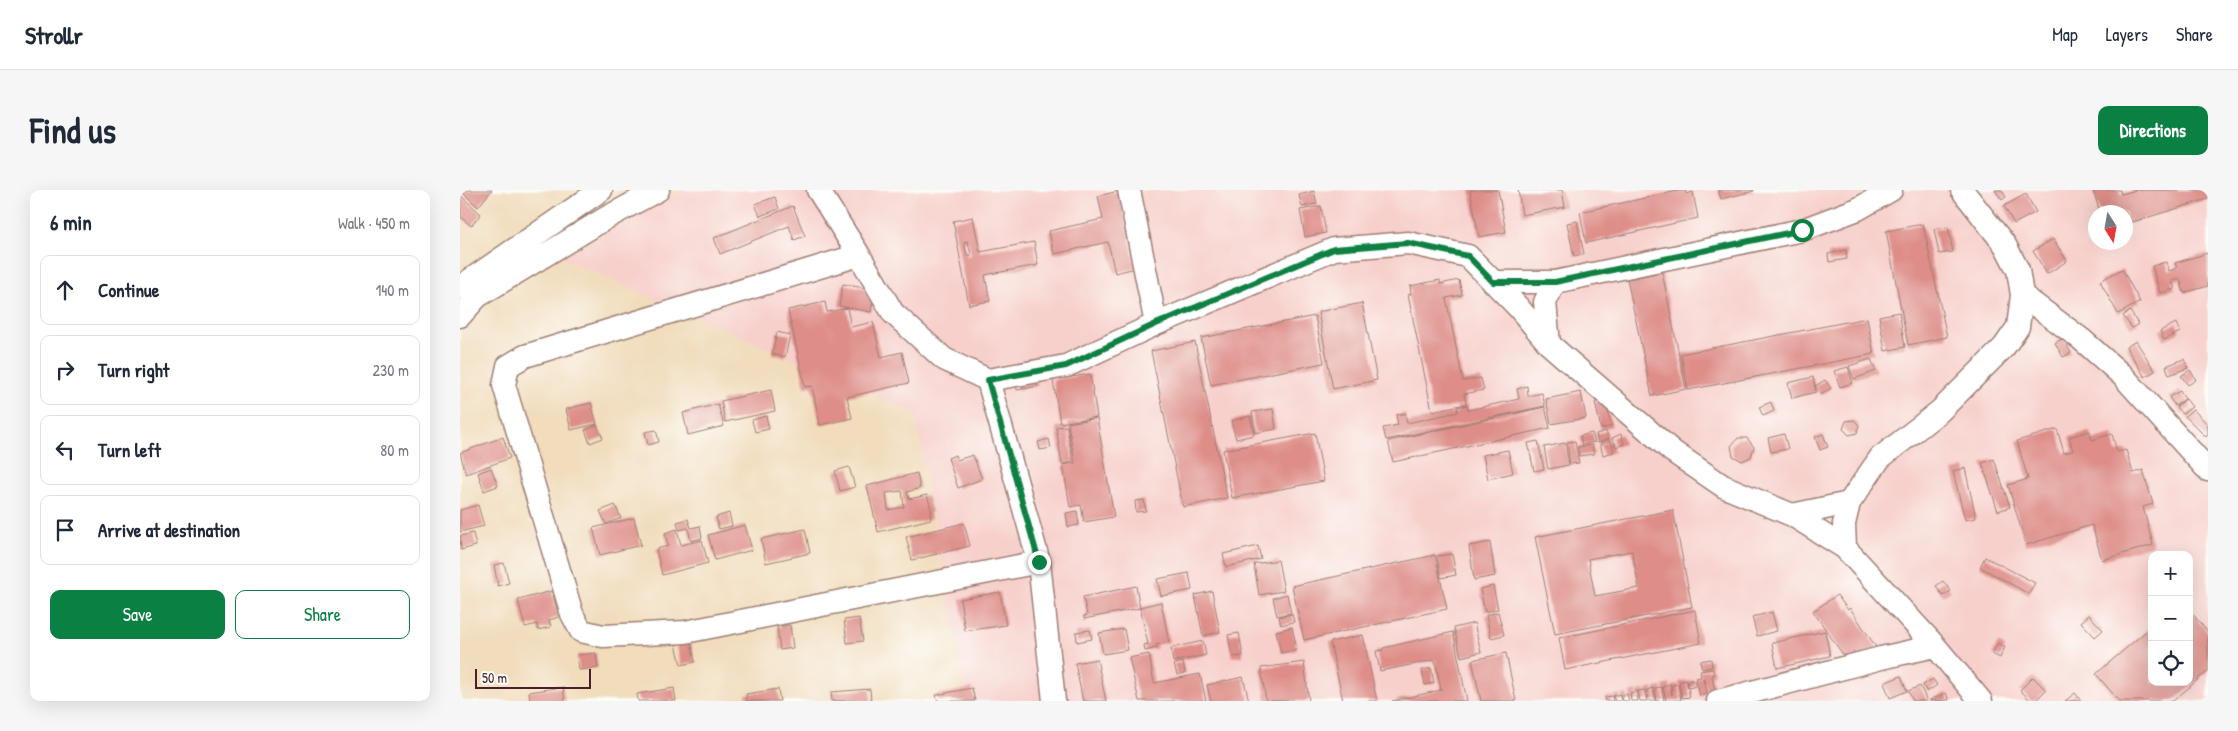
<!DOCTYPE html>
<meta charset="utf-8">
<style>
body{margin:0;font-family:"Patrick Hand",sans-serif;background:#f6f6f7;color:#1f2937}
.controls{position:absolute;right:15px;bottom:15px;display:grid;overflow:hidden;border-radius:10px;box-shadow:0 5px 20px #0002}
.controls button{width:45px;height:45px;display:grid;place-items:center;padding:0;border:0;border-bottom:1px solid #e0e1e3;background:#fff;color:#1f2937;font:25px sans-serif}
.compass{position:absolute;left:1628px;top:15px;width:45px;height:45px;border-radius:50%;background:#fff;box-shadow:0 5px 20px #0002;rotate:169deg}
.scale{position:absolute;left:15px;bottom:12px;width:116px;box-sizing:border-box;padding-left:5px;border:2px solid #4a1f2b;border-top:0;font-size:14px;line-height:18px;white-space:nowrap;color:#4a1f2b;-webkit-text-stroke:4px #fdfcf7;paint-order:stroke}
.stop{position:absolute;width:15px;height:15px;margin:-11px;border:4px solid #0b8043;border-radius:50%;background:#fff}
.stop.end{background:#0b8043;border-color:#fff;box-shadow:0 1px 5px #0008}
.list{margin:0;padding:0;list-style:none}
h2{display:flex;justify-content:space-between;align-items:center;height:65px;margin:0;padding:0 20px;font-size:21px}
h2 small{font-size:16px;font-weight:400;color:#747a83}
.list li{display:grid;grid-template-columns:32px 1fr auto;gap:15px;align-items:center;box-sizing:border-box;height:70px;margin:0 10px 10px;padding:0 10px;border:1px solid #e0e1e3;border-radius:10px}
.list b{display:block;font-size:19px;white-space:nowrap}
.list em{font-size:16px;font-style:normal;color:#747a83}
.actions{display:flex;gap:10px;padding:15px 20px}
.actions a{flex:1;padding:11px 0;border:1px solid #0b8043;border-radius:10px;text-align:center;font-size:18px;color:#0b8043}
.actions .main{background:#0b8043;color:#fff}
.icon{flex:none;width:28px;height:28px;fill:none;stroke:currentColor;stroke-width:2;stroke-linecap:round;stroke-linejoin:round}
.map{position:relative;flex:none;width:1748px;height:511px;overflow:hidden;border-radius:10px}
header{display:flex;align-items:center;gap:30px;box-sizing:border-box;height:70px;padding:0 25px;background:#fff;border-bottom:1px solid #e0e1e3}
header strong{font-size:24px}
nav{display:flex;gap:28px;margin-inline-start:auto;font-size:18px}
.intro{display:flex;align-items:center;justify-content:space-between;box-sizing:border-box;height:120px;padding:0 30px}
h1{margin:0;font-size:35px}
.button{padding:12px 22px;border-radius:10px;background:#0b8043;color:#fff;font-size:18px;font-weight:700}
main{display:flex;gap:30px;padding:0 30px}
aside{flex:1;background:#fff;border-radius:10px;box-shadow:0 5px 20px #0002}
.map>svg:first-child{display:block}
.built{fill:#f7d0cc;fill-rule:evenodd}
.building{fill:#de8d88;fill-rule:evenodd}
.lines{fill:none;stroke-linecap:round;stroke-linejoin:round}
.minor-casing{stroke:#9e7e74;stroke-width:25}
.minor{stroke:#fff;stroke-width:22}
.route{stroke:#0b8043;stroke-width:6}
</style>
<header>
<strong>Strollr</strong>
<nav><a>Map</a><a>Layers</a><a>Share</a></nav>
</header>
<div class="intro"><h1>Find us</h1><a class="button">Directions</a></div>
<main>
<aside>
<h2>6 min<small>Walk · 450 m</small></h2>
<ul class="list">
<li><svg class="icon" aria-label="ahead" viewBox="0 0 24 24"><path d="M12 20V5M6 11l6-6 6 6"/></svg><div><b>Continue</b></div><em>140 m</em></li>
<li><svg class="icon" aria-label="right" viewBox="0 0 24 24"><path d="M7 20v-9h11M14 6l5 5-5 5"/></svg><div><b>Turn right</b></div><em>230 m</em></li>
<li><svg class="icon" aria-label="left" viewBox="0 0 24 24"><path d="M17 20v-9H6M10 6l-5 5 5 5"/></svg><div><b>Turn left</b></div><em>80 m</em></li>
<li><svg class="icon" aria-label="arrive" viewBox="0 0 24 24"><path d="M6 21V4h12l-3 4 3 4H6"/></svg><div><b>Arrive at destination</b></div></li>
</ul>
<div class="actions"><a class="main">Save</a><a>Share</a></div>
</aside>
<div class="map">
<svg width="1748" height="511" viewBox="0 0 1748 511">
<rect width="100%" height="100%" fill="#fdfcf7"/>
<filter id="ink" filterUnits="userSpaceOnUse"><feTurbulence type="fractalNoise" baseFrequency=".02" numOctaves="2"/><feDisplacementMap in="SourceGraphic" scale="10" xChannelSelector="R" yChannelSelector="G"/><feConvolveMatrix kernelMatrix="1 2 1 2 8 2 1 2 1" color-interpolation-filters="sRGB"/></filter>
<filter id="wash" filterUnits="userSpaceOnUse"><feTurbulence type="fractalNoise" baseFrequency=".0096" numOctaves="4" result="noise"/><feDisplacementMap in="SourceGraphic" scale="20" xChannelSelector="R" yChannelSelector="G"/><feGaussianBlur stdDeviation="1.12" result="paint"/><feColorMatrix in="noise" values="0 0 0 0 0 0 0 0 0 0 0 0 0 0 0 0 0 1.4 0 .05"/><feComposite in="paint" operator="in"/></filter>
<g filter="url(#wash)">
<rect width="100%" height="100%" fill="#f1dcbc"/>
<path class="built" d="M221,0H1748V511H507L455,223L102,68ZM1636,22H1666V52H1636ZM1692,365H1729V492H1692Z"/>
<g id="blocks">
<path class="building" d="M0,0H32L18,17Z
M1010,0H1038L1046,42L1019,47Z
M1058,0H1102L1105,17L1062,25Z
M1222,0H1225L1226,4L1233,2L1238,28L1126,53L1120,22Z
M1258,0H1294V1L1261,9Z
M1535,0H1542L1546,7L1542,10Z
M1633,0H1660L1661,4L1676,0H1748V9L1666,34V22H1640Z
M659,1L676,78L655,83L648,52L594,64L589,41L643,29L638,6Z
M854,1L857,14L842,17L839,5Z
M1566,4L1576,22L1554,34L1544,16Z
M0,5L21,24L11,36L0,26Z
M315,7L319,19L300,26L295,14Z
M333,16L345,46L334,50L329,36L260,64L254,48Z
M861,16L866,43L845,47L840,20Z
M513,27L520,62L574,52L578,75L525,85L530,111L509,115L493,31ZM508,51L511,65L507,66L504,52Z
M1117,31L1124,64L1114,66L1107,33Z
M1463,34L1487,147L1448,155L1426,41Z
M1488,37L1493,62L1479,64L1474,39Z
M1593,49L1607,71L1587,84L1573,61Z
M1386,60L1387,69L1369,72L1368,64Z
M1748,63V96L1724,103L1720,89L1712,91L1715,99L1700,103L1692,76L1706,72L1709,81L1717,78L1715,73Z
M1662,79L1680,112L1658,124L1640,91Z
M1202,82L1226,199L1192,206L1167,89Z
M980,90V94L999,90L1002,105L986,108L1003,191L1021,188L1024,200L1004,204L1006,214L972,221L948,105L951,104L950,96Z
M383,94L415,100L411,122L379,116Z
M365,112L367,122L387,118L391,137L413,132L421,167L442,162L449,193L387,207L392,228L360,235L352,196L345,197L328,120Z
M902,113L917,190L873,199L858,122Z
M1670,121L1678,134L1672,138L1663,126Z
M1439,122L1445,157L1425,161L1419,126Z
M855,126L864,173L751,195L741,148Z
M1407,128L1414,164L1228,200L1221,164Z
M1716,133L1720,142L1704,150L1700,141Z
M317,142L330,145L325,167L312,164Z
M1603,148L1611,163L1603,167L1595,153Z
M1676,151L1695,181L1685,187L1666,157Z
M735,152L767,308L723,317L691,161Z
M1411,169L1416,181L1394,189L1389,176Z
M1724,169L1728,178L1709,185L1706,176Z
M1388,177L1393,193L1380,197L1374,181Z
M1730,180L1736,190L1728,195L1721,186Z
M576,184L578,196L557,200L555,188Z
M630,184L637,227L600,233L593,190Z
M1353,187L1356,202L1332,208L1328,193Z
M1365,190L1371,198L1361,205L1355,196Z
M1067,196L1068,206L1082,203L1085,216L926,250L923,238L938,235L936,225L945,223L947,233L998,222L997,217L1007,215L1008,220L1059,209L1057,199Z
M311,200L315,221L265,232L261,211Z
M1720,201L1725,209L1715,216L1709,207Z
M1121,202L1126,228L1091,234L1086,209Z
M1726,209L1732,217L1722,224L1716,217Z
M1145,210L1152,236L1141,239L1135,212Z
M1311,212L1314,221L1303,226L1299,217Z
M131,213L137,234L111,240L106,219Z
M258,214L264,236L228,245L223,223Z
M1085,217L1090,238L933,272L928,251Z
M813,219L816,239L795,243L792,222Z
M1733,219L1748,235V245L1746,247L1725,226Z
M306,226L309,239L295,242L292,230Z
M790,226L794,245L776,249L771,231Z
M637,228L654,327L624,332L621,315L610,317L603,275L615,273L608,233Z
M1394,230L1399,235L1397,243L1389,245L1383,239L1386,231Z
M137,235L143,248L130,253L125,240Z
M607,236L613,272L602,274L596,237Z
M1597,239L1604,263L1613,261L1609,247L1630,241L1632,250L1652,244L1657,262L1666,260L1673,283L1683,280L1693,314L1683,317L1693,355L1642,370L1632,335L1566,355L1548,295L1568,289L1557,251Z
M196,240L199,252L188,255L185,242Z
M1146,241L1149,249L1138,253L1136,244Z
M855,243L864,291L772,308L763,260Z
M1132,243L1135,252L1122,255L1120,246Z
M1161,244L1164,254L1156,257L1152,248Z
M1324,244L1328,259L1311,262L1308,248Z
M1363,244L1368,257L1360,260L1355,247Z
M43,247L50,268L6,284L0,263Z
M1278,248H1287L1294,257L1291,267L1282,271L1273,266L1271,256Z
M589,249L591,258L580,260L578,252Z
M1078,251L1084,279L1074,281L1068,253Z
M1115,251L1119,273L1110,274L1107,252Z
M1151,251L1154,262L1143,265L1140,254Z
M1105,253L1109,275L1088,279L1084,257Z
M1132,255L1134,264L1119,266L1118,257Z
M1048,260L1053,283L1028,289L1023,265Z
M495,265L497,270L513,265L522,289L498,298L488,268Z
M1534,269L1550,317L1538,321L1522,273Z
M389,277L395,297L380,301L375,281Z
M31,278L38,296L24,301L18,283Z
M1505,278L1516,328L1505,330L1493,281Z
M457,283L460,298L447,302L449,309L467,305L472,322L470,323L471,329L418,342L407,296ZM442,301L444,317L428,320L426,303Z
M684,310L686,321L676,322L675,311Z
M18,315L24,336L0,342V320Z
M155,315L161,328L146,334L140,321Z
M1213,320L1232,417L1095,444L1075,347ZM1172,361L1179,398L1135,406L1128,369Z
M617,321L619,335L608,337L606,323Z
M269,323L272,336L259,339L256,327Z
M174,328L181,355L140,365L133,338Z
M228,329L231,338L240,336L242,348L231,351L228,338L219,340L217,332Z
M504,333L510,356L452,370L446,347Z
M285,335L292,360L255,370L248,345Z
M217,339L221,355L242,350L248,373L202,385L196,359L208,356L205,343Z
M345,339L350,363L306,373L301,349Z
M13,343L16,356L1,360L0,346Z
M1030,352L1035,386L1014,390L1009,356Z
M798,356L801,369L766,377L763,364Z
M992,364L996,385L981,388L977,366Z
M975,365L987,419L844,450L832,396Z
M1525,367L1575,393L1569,404L1520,377Z
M818,370L824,401L799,405L794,374Z
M44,373L49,393L38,396L34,375Z
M729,383L732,400L701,406L697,389Z
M1483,391L1491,401L1483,406L1476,396Z
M676,396L680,418L624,429V426L627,425L623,407Z
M1033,396L1038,419L1025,422L1020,399Z
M92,401L99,427L89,430L91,437L78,440L77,434L65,437L58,410Z
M752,401L760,442L743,446L735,405Z
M540,402L546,435L505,441L500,409Z
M827,404L831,423L817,426L813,408Z
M1377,405L1388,420L1390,418L1416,457L1390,475L1353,421Z
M701,412L709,452L696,455L697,458L685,461L684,455L688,454L680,417Z
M1235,420L1241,453L1105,480L1099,448Z
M1729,420L1748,442V481L1713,511H1659L1636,484L1692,436V492H1729Z
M1038,422L1044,445L1031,448L1026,425Z
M1312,422L1317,441L1297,446L1292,427Z
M832,424L834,432L821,435L819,427Z
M1629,425L1643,440L1635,447L1621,432Z
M399,428L403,451L387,453L384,430Z
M1014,433L1021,462L1001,467L994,438Z
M330,435L333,458L320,460L317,437Z
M832,437L837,460L821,463L816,441Z
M664,439L668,460L643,464L639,443Z
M630,440L632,449L617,452L616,442Z
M1365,441L1370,466L1317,478L1312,453Z
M993,442L1007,511H932L981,500L975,470L920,481L916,461L923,460V458Z
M779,443L783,466L772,467L768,445Z
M903,445L917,511H883L870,452Z
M231,451L235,472L221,475L216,454Z
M743,451L746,465L713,472L711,458Z
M1538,453L1545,457L1540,468L1532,464Z
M136,463L138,478L119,480L117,465Z
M1046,463L1056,511H1021L1012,470Z
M689,464L694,493L740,484L746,511H679L669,468Z
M637,469L646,511H623L615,473Z
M1251,469L1252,477L1242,479L1240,471Z
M723,472L725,483L717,485L714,474Z
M844,472L849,511H806L801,478Z
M971,478L974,493L965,495L962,480Z
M1253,479L1254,485L1252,486L1255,502L1248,504L1243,488L1246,504L1240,506L1236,488L1241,487L1240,481Z
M1441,486L1447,501L1430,508L1424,493Z
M783,487L789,511H751L747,495Z
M1573,487L1586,500L1575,511H1571L1560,500Z
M1473,489L1477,495L1467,502L1463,495Z
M1226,490L1230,507L1222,508L1219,492Z
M1234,490L1236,496L1229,498L1227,491Z
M1210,494L1212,505V495L1218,494L1221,510L1206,511L1203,496Z
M1460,496L1467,511H1453L1448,501Z
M103,497L105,511H70L69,502Z
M1202,497L1204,511H1197L1195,498Z
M214,498L216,511H178L177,504Z
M512,498L515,511H478L476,505Z
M1193,498L1196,511H1189L1187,500Z
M318,499L320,511H287L286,504Z
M410,499L411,511H372L371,502Z
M1185,500L1187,511H1180L1178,501Z
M1177,501L1178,511H1171L1170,503Z
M1486,503L1489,510L1470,511V510Z
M1615,503L1621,511H1605Z
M1160,504L1161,511H1155L1153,506Z
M1167,504L1169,511H1163L1162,505Z
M1152,506L1153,511H1146L1145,507Z"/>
</g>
</g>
<g filter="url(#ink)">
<use href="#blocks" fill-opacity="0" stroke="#9e7e74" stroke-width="1"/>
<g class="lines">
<defs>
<path id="minor" d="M358,0L399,65L433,123L484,169L528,190L606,176L696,134L874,59L948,53L1008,66L1058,117L1089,154L1212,261L1263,296L1332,325L1389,313
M669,0L696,134
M1502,0L1545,55L1558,80L1562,105L1558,137L1544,157L1480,221L1420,268L1389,313L1384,334L1385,358L1475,456L1521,511
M399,65L65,166L48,176L44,195L112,424L121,441L143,446L225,442L579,372
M1033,92H1095L1342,40L1398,19L1431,0
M0,97L141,0
M1562,105L1621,149L1663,186L1748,280
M0,126L18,106L146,28L198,0
M1089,154L1085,112L1095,92
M528,190L579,372L594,511
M1332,325L1385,358
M1258,511L1421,468L1475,456"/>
</defs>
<use href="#minor" class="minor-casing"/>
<use href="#minor" class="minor"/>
</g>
</g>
<g class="lines" filter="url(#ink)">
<path class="route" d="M579,372L528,190L606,176L696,134L874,59L948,53L1008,66L1033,92H1095L1342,40"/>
</g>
</svg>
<div class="controls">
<button>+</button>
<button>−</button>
<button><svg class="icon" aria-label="locate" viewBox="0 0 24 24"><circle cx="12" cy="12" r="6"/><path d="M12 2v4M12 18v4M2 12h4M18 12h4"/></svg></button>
</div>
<svg class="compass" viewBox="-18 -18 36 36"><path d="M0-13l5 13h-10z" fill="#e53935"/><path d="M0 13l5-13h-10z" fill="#747a83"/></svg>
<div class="scale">50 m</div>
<div class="stop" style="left:1342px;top:40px"></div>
<div class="stop end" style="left:579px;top:372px"></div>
</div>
</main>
